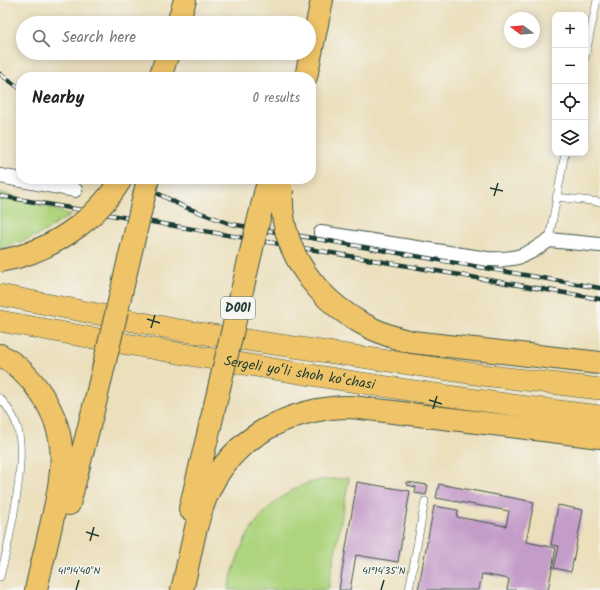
<!DOCTYPE html>
<meta charset="utf-8">
<style>
body{margin:0;font-family:Kalam,sans-serif;background:#f2f2f2;color:#222}
.controls{position:absolute;right:12px;top:12px;display:grid;overflow:hidden;border-radius:8px;box-shadow:0 2px 10px #0003}
.controls button{width:36px;height:36px;display:grid;place-items:center;padding:0;border:0;border-bottom:1px solid #e0e0e0;background:#fff;color:#222;font:20px sans-serif}
.compass{position:absolute;left:504px;top:12px;width:36px;height:36px;border-radius:50%;background:#fff;box-shadow:0 2px 10px #0003;rotate:286deg}
.list{margin:0;padding:0;list-style:none}
h2{display:flex;justify-content:space-between;align-items:center;height:52px;margin:0;padding:0 16px;font-size:17px}
h2 small{font-size:13px;font-weight:400;color:#767676}
.icon{flex:none;width:22px;height:22px;fill:none;stroke:currentColor;stroke-width:2;stroke-linecap:round;stroke-linejoin:round}
.map{position:relative;flex:none;width:600px;height:590px;overflow:hidden}
.search{position:absolute;background:#fff;box-shadow:0 2px 10px #0003;left:16px;top:16px;width:300px;height:44px;display:flex;align-items:center;gap:10px;box-sizing:border-box;padding:0 14px;border-radius:22px;color:#767676;font-size:15px}
.panel{position:absolute;background:#fff;box-shadow:0 2px 10px #0003;left:16px;top:72px;width:300px;height:112px;border-radius:16px}
.map>svg:first-child{display:block}
.green{fill:#aed47e;stroke:#668859}
.building{fill:#c49cc8}
.lines{fill:none;stroke-linecap:round;stroke-linejoin:round}
.service-casing{stroke:#3e5548;stroke-width:8}
.minor-casing{stroke:#3e5548;stroke-width:16}
.primary-casing{stroke:#3e5548;stroke-width:22}
.trunk-casing{stroke:#3e5548;stroke-width:24}
.service{stroke:#fff;stroke-width:7}
.minor{stroke:#fff;stroke-width:14}
.primary{stroke:#efc469;stroke-width:21}
.trunk{stroke:#efc469;stroke-width:22}
.rail-casing{stroke:#1f3d34;stroke-width:4.5}
.rail{stroke:#f6f6f2;stroke-width:3;stroke-dasharray:9;stroke-linecap:butt}
.trunk-bridge-casing{stroke:#3e5548;stroke-width:24;stroke-linecap:butt}
.trunk-bridge{stroke:#efc469;stroke-width:22}
.ticks{fill:none;stroke:#1f3d34;stroke-width:1.5}
.labels{text-anchor:middle;dominant-baseline:central;stroke-width:3;stroke-linejoin:round;paint-order:stroke}
.shield{fill:#f6f6f2;stroke:#60746d;stroke-width:1}
.shield-label{font-size:13px;font-weight:bold;fill:#1f3d34}
.street-label{font-size:14px;fill:#1f3d34;stroke:#f6f6f2}
.ticks-label{font-size:10px;text-anchor:middle;fill:#1f3d34;stroke:#f6f6f2;stroke-width:3;stroke-linejoin:round;paint-order:stroke}
</style>
<div class="map">
<svg width="600" height="590" viewBox="0 0 600 590">
<rect width="100%" height="100%" fill="#f6f6f2"/>
<filter id="ink" filterUnits="userSpaceOnUse"><feTurbulence type="fractalNoise" baseFrequency=".025" numOctaves="2"/><feDisplacementMap in="SourceGraphic" scale="8" xChannelSelector="R" yChannelSelector="G"/><feConvolveMatrix kernelMatrix="1 2 1 2 8 2 1 2 1" color-interpolation-filters="sRGB"/></filter>
<filter id="wash" filterUnits="userSpaceOnUse"><feTurbulence type="fractalNoise" baseFrequency=".012" numOctaves="4" result="noise"/><feDisplacementMap in="SourceGraphic" scale="16" xChannelSelector="R" yChannelSelector="G"/><feGaussianBlur stdDeviation="0.9" result="paint"/><feColorMatrix in="noise" values="0 0 0 0 0 0 0 0 0 0 0 0 0 0 0 0 0 1.4 0 .05"/><feComposite in="paint" operator="in"/></filter>
<g filter="url(#wash)">
<rect width="100%" height="100%" fill="#ebdfbc"/>
<path class="green" d="M0,192L71,215L38,235L0,249Z
M349,478L328,590H228C238,550 249,520 285,495C292,491 300,485 309,483C322,479 335,479 349,478Z"/>
<g id="blocks">
<path class="building" d="M357,482L410,491L398,562L356,555L350,590H339Z
M407,482L428,485L426,495L415,493L416,487L407,485Z
M439,484L534,502L526,542L556,548L548,590H507L509,579L482,574L479,590H418L434,506L458,510L457,517L506,526L509,511L436,498Z
M558,505L583,510L571,572L554,568L559,546L551,545Z"/>
</g>
</g>
<g filter="url(#ink)">
<use href="#blocks" fill-opacity="0" stroke="#3e5548" stroke-width="1"/>
<g class="lines">
<defs>
<path id="service" d="M585,58L597,0
M556,197L600,202
M549,240L565,153
M0,398C7,406 14,416 17,426C28,458 9,543 0,577
M409,590L425,501"/>
<path id="minor" d="M0,176L75,190
M321,233L487,259C517,260 525,257 549,240L600,245"/>
<g id="primary">
<path d="M0,295L179,330L483,375L600,389"/>
<path id="s1" d="M0,321C199,358 399,392 600,416"/>
</g>
<path id="trunk" d="M178,23L185,0
M160,77L168,53
M306,77L322,0
M265,193L269,179
M0,355C17,364 31,378 42,395C70,437 63,475 52,521C47,544 41,567 36,590
M69,504L96,399
M190,509L211,422
M182,590C190,559 194,525 207,495C231,437 291,407 352,407L600,437"/>
</defs>
<use href="#service" class="service-casing"/>
<use href="#minor" class="minor-casing"/>
<use href="#primary" class="primary-casing"/>
<use href="#trunk" class="trunk-casing"/>
<use href="#service" class="service"/>
<use href="#minor" class="minor"/>
<use href="#primary" class="primary"/>
<use href="#trunk" class="trunk"/>
<defs>
<path id="rail" d="M0,74L21,89
M130,179L182,206L231,224L600,288
M0,196L600,299"/>
</defs>
<use href="#rail" class="rail-casing"/>
<use href="#rail" class="rail"/>
<defs>
<path id="trunk-bridge" d="M282,190C278,267 340,327 412,342L600,363
M0,261C48,253 96,221 121,179
M96,399L148,179
M211,422L265,193"/>
</defs>
<use href="#trunk-bridge" class="trunk-bridge-casing"/>
<use href="#trunk-bridge" class="trunk-bridge"/>
</g>
</g>
<path class="ticks" d="M490,188L503,191M494,196L498,183M147,319L160,323M151,328L155,315M429,400L442,404M433,409L437,396M86,532L99,536M90,541L94,527M76,590L79,580M381,590L384,580"/>
<g class="labels">
<rect class="shield" x="221" y="297" width="34" height="22" rx="3"/>
<g class="shield-label">
<text x="238" y="308">D001</text>
</g>
<g class="street-label">
<text stroke="none"><textPath href="#s1" startOffset="304">Sergeli yo‘li shoh ko‘chasi</textPath></text>
</g>
</g>
<g class="ticks-label">
<text x="79" y="574">41°14'40"N</text>
<text x="384" y="574">41°14'35"N</text>
</g>
</svg>
<div class="controls">
<button>+</button>
<button>−</button>
<button><svg class="icon" aria-label="locate" viewBox="0 0 24 24"><circle cx="12" cy="12" r="6"/><path d="M12 2v4M12 18v4M2 12h4M18 12h4"/></svg></button>
<button><svg class="icon" aria-label="layers" viewBox="0 0 24 24"><path d="M12 4l9 5-9 5-9-5zM3 14l9 5 9-5"/></svg></button>
</div>
<svg class="compass" viewBox="-18 -18 36 36"><path d="M0-13l5 13h-10z" fill="#e53935"/><path d="M0 13l5-13h-10z" fill="#767676"/></svg>
<div class="search"><svg class="icon" aria-label="search" viewBox="0 0 24 24"><circle cx="10" cy="10" r="6"/><path d="M15 15l6 6"/></svg>Search here</div>
<section class="panel">
<h2>Nearby<small>0 results</small></h2>
<ul class="list">
</ul>
</section>
</div>
